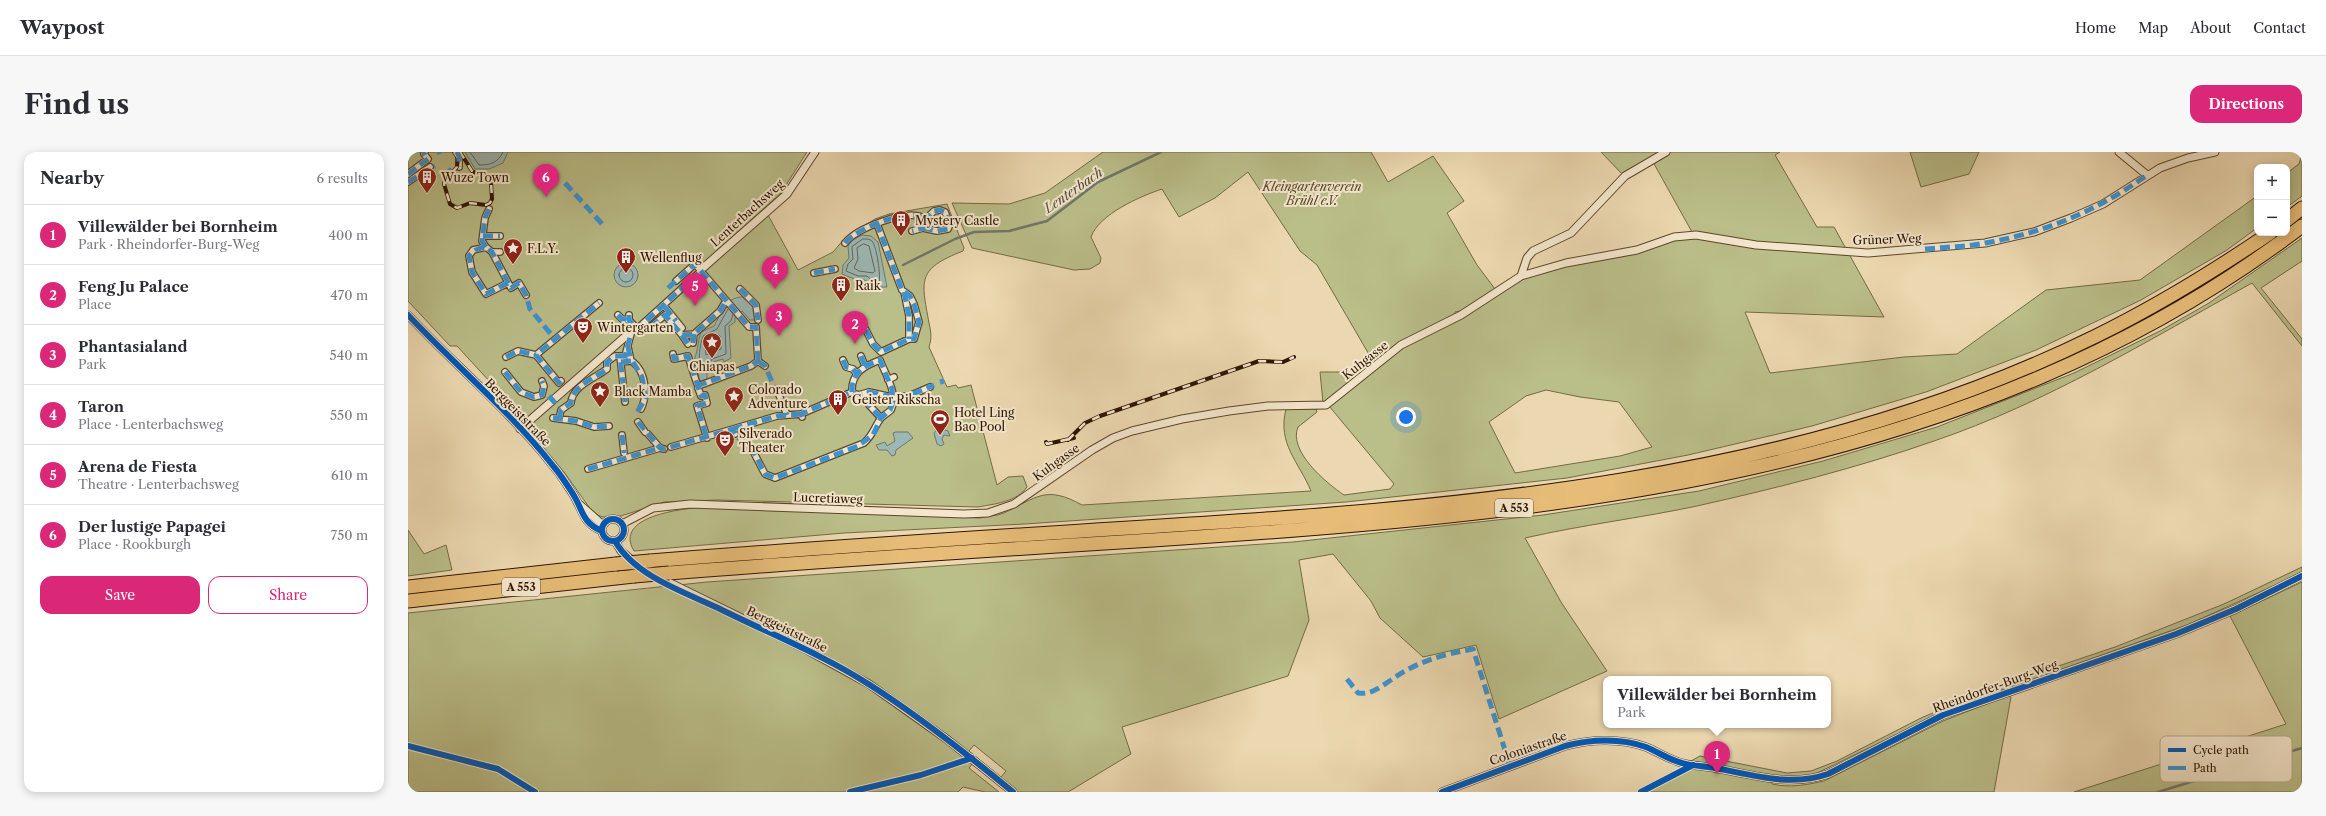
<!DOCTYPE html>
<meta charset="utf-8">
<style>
body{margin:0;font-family:"Libre Caslon Text",serif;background:#f7f7f7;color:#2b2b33}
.controls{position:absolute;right:12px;top:12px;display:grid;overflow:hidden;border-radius:8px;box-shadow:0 2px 10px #0003}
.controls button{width:36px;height:36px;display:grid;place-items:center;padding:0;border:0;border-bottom:1px solid #e1e1e2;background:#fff;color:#2b2b33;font:20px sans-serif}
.you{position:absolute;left:998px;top:265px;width:14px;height:14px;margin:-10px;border:3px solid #fff;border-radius:50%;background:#1a73e8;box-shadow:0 0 0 6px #1a73e833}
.badge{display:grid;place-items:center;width:26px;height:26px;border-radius:50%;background:#db2777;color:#fff;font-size:13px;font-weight:700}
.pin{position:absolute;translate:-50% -33px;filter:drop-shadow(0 1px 2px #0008)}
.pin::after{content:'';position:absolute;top:21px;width:14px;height:12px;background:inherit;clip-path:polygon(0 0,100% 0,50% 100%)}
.popup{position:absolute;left:1195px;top:524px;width:228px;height:52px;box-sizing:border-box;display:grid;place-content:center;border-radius:8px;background:#fff;filter:drop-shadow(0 1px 3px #0005);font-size:13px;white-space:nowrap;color:#7c7c81}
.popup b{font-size:15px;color:#2b2b33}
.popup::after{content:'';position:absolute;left:50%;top:100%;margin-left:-8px;border:8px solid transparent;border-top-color:#fff}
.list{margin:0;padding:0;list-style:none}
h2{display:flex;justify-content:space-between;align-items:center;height:52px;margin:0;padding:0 16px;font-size:17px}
h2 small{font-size:13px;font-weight:400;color:#7c7c81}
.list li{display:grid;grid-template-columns:26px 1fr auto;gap:12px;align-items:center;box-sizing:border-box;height:60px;padding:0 16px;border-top:1px solid #e1e1e2}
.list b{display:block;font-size:15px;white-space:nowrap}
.list p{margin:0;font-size:13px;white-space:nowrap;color:#7c7c81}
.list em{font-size:13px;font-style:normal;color:#7c7c81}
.actions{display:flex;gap:8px;padding:12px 16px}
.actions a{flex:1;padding:9px 0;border:1px solid #db2777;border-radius:12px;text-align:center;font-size:14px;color:#db2777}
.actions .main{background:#db2777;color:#fff}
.map{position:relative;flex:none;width:1894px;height:640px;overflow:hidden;border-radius:12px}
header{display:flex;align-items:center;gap:24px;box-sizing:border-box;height:56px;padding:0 20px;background:#fff;border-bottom:1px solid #e1e1e2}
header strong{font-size:19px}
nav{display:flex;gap:22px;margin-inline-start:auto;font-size:14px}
.intro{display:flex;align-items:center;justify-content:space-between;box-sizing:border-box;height:96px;padding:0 24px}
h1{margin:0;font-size:28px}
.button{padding:10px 18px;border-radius:12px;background:#db2777;color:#fff;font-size:14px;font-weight:700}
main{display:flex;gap:24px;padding:0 24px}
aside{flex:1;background:#fff;border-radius:12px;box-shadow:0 2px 10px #0003}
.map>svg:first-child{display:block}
.green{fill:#babe89;stroke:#746a44;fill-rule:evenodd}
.water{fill:#9cb8b4;stroke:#70776c}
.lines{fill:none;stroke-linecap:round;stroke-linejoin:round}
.shore{stroke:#65665a;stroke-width:1}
.stream{stroke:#70776c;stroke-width:2.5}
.pedestrian-tunnel{stroke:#c6b18d;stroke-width:5.5;stroke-dasharray:5.5 3;stroke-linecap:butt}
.pedestrian-casing{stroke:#5e462c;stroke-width:8}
.minor-casing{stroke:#5e462c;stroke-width:9}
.motorway-casing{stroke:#2e1500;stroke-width:15}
.pedestrian{stroke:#f3e6cc;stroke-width:5.5}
.minor{stroke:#f3e6cc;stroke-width:7}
.motorway{stroke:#e6bc78;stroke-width:13}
.rail-casing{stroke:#2e1500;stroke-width:4}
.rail{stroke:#f3e6cc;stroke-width:2.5;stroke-dasharray:8;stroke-linecap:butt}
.motorway-bridge-casing{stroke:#2e1500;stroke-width:15;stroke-linecap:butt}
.motorway-bridge{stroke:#e6bc78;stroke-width:13}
.quiet{stroke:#3c93d0;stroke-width:5;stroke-dasharray:10 5;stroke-linecap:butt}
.cycleway-casing{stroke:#f3e6cc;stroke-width:8}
.cycleway{stroke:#0057b8;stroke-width:6}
.labels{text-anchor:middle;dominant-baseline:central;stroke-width:4;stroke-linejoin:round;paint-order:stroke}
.shield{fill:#f3e6cc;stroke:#69543d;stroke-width:1}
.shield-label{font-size:11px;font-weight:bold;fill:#2e1500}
.poi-label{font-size:12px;fill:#2e1500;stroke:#f3e6cc;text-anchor:start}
.park-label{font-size:12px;font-style:italic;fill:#584829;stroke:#f3e6cc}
.street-label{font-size:12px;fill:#2e1500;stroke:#f3e6cc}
.water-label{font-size:13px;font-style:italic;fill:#544e3f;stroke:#f3e6cc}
.key{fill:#f3e6cc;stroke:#b8a78f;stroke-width:1}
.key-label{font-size:11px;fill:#2e1500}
</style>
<header>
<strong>Waypost</strong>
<nav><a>Home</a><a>Map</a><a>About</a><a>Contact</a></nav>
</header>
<div class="intro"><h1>Find us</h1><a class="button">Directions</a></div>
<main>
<aside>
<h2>Nearby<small>6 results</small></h2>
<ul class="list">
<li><span class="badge">1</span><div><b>Villewälder bei Bornheim</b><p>Park · Rheindorfer-Burg-Weg</p></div><em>400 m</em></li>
<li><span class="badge">2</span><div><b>Feng Ju Palace</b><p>Place</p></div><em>470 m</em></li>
<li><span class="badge">3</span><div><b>Phantasialand</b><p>Park</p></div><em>540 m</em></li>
<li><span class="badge">4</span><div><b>Taron</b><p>Place · Lenterbachsweg</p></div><em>550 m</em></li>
<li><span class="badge">5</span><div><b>Arena de Fiesta</b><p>Theatre · Lenterbachsweg</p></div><em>610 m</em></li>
<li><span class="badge">6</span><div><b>Der lustige Papagei</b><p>Place · Rookburgh</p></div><em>750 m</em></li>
</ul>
<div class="actions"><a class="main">Save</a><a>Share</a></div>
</aside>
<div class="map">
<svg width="1894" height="640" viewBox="0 0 1894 640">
<rect width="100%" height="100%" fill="#ecd8b0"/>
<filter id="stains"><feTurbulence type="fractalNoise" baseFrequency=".005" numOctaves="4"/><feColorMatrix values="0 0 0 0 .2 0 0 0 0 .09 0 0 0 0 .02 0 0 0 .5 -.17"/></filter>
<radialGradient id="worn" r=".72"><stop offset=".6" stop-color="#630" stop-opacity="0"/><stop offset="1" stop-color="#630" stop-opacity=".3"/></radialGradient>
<path class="green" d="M0,0H399L373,41L294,112L360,63L390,118L425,100L437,86L467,67L481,62L539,52L556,96L555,99C509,117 513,127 521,171C523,180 524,186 521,195L539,235L548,233L550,236L563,233L589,333L600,325L615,324L619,335C609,350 586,352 570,355L309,348L256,350L213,364L195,365L186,362L156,320L121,279V273L117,268L49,194H42L0,149Z
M695,0H963L980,30L1025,4L1056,49L1039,61L1069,113L1087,137L1053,159L1047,160V164L966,211L909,113L892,99L840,20L807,46L771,65L754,37C733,44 691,62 683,85L693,106L692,111L682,117L666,118L564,96L544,51L601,52L637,41Z
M1193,0H1254L1215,23Z
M1263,0H1372L1367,3L1409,75H1426L1476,165L1337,160L1362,221L1496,205L1549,202L1638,138L1732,128L1849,44V76L1819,98L1733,148L1628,198L1518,240L1404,274L1280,303L1159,326L938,350L617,372L436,381L226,399C205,364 274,357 295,355L572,366C579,364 589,364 596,361C629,345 638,333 674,353L903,339C891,310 869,292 878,257H908L909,260L890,275C880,299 918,331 936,343L982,337L986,332L921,254L994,196L1115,126L1151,115L1268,87L1290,85L1349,90L1284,80L1245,10ZM1138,238L1172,245L1211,250L1244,295L1212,304L1107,321L1081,270L1118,244Z
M1502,0H1571L1561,22L1513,35Z
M1894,1V44L1879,55V21L1891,12Z
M1894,86V109L1853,136L1894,187V194L1844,131C1741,188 1638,251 1526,289C1449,316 1369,336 1289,354C1232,366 1174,373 1117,386L1153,450L1199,519L1091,567L1068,493L1015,505L972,466L963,449L925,402L891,408L901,468L880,524L714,575L723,602L660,640H601L565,611L561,616L591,640H577L555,635L550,640H0V461L299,430L885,390L1135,363L1291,339L1415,309L1529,275L1666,221L1752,179L1801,151ZM566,593L598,619L593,625L561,599Z
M912,220H955L915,251Z
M0,378L16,402L38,393L44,418L0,424Z
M1894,415V421L1779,473L1543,556L1403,624H1369L1283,609L1292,604L1379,621L1403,619L1429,609L1513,566L1579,538L1707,495L1816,452Z
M1894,430V640H1666L1878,572L1822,464Z
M1599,544L1603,545L1586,640H1239L1285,616L1363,628L1364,632C1382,636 1398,633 1416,629L1535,569Z"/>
<path class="water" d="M57,0H100L95,11L81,17H67Z
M454,83L463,84L470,90L479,135H465L457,128H449L434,122L435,113L441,106L440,94L444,88Z
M206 123a12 12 0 1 1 24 0a12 12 0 1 1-24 0Z
M334,145L345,154L347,168H342L334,159L327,165V170L321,174L323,206L316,210L315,207L305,210V215L299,219V227L292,229L286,208C289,203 290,188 293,180L306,174C313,162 318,145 334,145Z
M530,276L540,279L542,284L536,283L534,287L536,292L533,294L529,292L526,281Z
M488,280H500L505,286L488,298L487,303L484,304L479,298H471L468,293L477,290L479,294L487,289L485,281Z"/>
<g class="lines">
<path class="shore" d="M62,0L71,13C82,13 90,11 95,0
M455,87C458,87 462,87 464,89C469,95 473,125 471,131H467L459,124H450L438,119L440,112L445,107L444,95Z
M456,92L461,94L467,119L465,121L451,119L446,116L450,107L449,96Z
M211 123a7 7 0 1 1 14 0a7 7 0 1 1-14 0Z
M320,157L309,177L295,184C292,193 289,208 294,217L301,213L304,207L318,202L317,174L323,169L325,162
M310,183L312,184L313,197L298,203L297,193L299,187Z"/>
<path class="stream" d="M495,113L547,87L566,80L601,79L639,69L690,30L753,0
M1750,640L1894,596"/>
<path class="pedestrian-tunnel" d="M31,0L32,2
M40,17L43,20
M157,31L196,74
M260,136L268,129
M118,143L122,157L144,183
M357,214L371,243
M532,230L536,229
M141,244L148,252
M228,262L233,257
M327,282C332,291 340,293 346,301"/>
<defs>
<path id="pedestrian" d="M49,0L51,4V15
M0,22L20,7L16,2L17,0
M0,30L22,15
M515,76L529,79L540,77L542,72L537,60L532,58L526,59L516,69
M75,84H92
M437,91C449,76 496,58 514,65L515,76L504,79
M78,95L74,89L77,66L81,57
M84,100H92
M406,121L427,117
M268,129L287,112L341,175H348L350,209
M100,131L78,142L64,120L61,104L65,98L78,95L84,100L103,136L111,131L118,143
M332,137L348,153L350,168
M496,140L501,164V187
M257,155L274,176L261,161
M210,163L214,167L221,168
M221,163V168L229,177L293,119
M243,175L257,163L274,183L286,182L312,159L316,152
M458,178L465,192L473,200L501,187H506L511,170L506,152L502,144L494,138L469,72
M274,183L280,192
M285,191L286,182
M265,202L266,207L280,204L289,232
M453,204L457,214
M98,205L110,199L128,203
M435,208L438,215L445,217L448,221
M350,209L357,214
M213,210L223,209L220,195
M225,210C238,220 240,243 233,257
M97,220L113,240L126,245L134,243L136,234L134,229
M480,228L486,225
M153,229L151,231L128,203L191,151
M293,233L343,214L350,209
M290,236L293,244L297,243L299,251L289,254L299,286
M371,243L379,263
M217,250L212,204H217L224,178L229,177
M394,265L393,262L444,240L450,243L461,240
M145,266L168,269L186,275L201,274
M473,266L461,253V240L479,244H501L522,235
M151,267L153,258L163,251C164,234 187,226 199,217V210L207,204H212
M230,270L237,280
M325,277L369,264L393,262
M240,282L252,296L256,297
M214,283L216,301
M263,295L325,277L327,282
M346,301L357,322L367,326L456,291C466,282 466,275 473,266C476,263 480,261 483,258C491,243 477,222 472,208C456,214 443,221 444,240
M180,317L252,296"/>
<path id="minor" d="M1711,0L1739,23
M296,115L379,42L407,0
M1113,124L1119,106L1125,99L1163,81L1217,24L1258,0
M0,163C48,214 103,260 146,315C153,323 159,333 165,342C175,358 174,371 194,379
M112,277L218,184
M169,350L195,373
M194 378a11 11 0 1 1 22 0a11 11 0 1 1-22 0Z
M214,372L245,356L282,352L556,362L580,361L606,352L684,298L705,286L724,279L774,267L821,259L860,254L918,253L993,193L1053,163L1113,124L1158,111L1229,98L1266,85L1288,83L1348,93L1460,101L1577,91L1626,80L1663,66L1695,52L1752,16L1780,6L1807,0
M207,389L213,399L226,410
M246,423L399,498L461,532L540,588L605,640
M1034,640L1157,594C1183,587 1213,586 1238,595C1250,600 1262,608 1274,611C1284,614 1296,614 1307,616C1345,623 1382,635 1420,622L1535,563L1768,482L1828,457L1894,424"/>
<path id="motorway" d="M1879,68L1894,56
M242,409C402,396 561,386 721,376C1048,356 1390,331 1688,184C1749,154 1806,119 1862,81
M261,421C422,408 583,398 745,388C1141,363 1568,324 1894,74
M0,435L208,412
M0,449L226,424"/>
</defs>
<use href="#pedestrian" class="pedestrian-casing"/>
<use href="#minor" class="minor-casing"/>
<use href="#motorway" class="motorway-casing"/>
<use href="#pedestrian" class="pedestrian"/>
<use href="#minor" class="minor"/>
<use href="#motorway" class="motorway"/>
<defs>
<path id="rail" d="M46,0L50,6L49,15L37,28L36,32L42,52L49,56L62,51L78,53L82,51L84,47L83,30L64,19L52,0
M660,288L677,271L692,264L851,209L875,210L886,205
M638,290L639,292L666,286"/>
</defs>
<use href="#rail" class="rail-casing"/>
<use href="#rail" class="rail"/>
<defs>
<path id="motorway-bridge" d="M208,412L242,409
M226,424L261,421"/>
</defs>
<use href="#motorway-bridge" class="motorway-bridge-casing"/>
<use href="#motorway-bridge" class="motorway-bridge"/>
<path class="quiet" d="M31,0L32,2
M49,0L51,4V15
M40,17L43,20
M0,22L20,7L16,2L17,0
M0,30L27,14
M157,31L196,74
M515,76L529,79L540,77L542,72L537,60L532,58L526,59L516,69
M75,84H92
M437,91C449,76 496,58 514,65L515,76L504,79
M78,95L74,89L77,66L81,57
M1517,97C1537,95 1557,95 1577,91C1636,81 1691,58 1739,23
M406,121L427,117
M100,131L78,142L64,120L61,104C66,98 70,96 78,95L84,100L103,136L111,131L118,143L122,157L147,187
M260,136L287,112L341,175H348L350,209
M332,137L348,153L350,168
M496,140L501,164V187
M257,155L268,169
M210,163L214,167L221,168
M221,163V168L229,177L293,119
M243,175L257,163L274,183L286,182L312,159L316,152
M458,178L465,192L473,200L501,187H506L511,170L506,152L502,144L494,138L469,72
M274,183L280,192
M285,191L286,182
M265,202L266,207L280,204L293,244L297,243L299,251L289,254L299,286
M453,204L457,214
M98,205L110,199L128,203
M435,208L438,215L445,217L448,221
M350,209L357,214L379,263
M213,210L223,209L220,195
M225,210L234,225L238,246L228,262
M97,220L113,240L126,245L134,243L136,234L134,229
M153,229L151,231L128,203L191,151
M532,230L536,229
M289,234L343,214L350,209
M141,244L148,252
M217,250L212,204H217L224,178L229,177
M394,265L393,262L444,240L450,243L461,240
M145,266L168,269L186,275L201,274
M473,266L461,253V240C490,247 500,245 526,233
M151,267L153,258L163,251C164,234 187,226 199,217V210L207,204H212
M230,270L252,296L256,297L325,277C332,292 335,287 342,296C349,303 352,314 357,322L367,326L450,294L465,283L473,266L482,258L485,250L484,237L472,208C456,214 443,221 444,240
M325,277L369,264L393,262
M214,283L216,301
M180,317L252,296
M939,527L950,541C963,543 972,535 983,528C1010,509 1033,503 1065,497L1102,614"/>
<defs>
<path id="cycleway" d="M0,163C48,214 103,260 146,315C153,323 159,333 165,342C175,358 174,371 194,379
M194 378a11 11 0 1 1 22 0a11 11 0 1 1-22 0Z
M207,389C227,424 276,440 310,456C360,481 414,502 462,533C512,565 559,602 605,640
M0,594L90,617L127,640
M442,640L513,623L564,606
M1034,640L1157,594C1183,587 1213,586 1238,595C1250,600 1262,608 1274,611C1284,614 1296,614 1307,616C1345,623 1382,635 1420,622L1535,563L1768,482L1828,457L1894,424
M1233,640L1285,613"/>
</defs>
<use href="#cycleway" class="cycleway-casing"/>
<use href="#cycleway" class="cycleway"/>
</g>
<defs>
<symbol id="building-pin" viewBox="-11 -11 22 30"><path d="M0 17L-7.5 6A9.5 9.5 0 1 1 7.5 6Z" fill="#8f2418" stroke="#f3e6cc"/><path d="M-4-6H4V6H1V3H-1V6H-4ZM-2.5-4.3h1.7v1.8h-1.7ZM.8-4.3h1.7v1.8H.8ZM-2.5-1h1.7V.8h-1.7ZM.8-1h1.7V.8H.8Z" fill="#fff"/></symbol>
<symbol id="sight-pin" viewBox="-11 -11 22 30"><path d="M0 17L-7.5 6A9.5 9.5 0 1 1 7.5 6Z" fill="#8f2418" stroke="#f3e6cc"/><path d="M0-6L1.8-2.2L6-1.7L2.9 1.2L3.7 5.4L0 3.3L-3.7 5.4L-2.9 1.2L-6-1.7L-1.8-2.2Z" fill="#fff"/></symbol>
<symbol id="theatre-pin" viewBox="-11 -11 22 30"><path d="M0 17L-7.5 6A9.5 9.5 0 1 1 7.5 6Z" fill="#8f2418" stroke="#f3e6cc"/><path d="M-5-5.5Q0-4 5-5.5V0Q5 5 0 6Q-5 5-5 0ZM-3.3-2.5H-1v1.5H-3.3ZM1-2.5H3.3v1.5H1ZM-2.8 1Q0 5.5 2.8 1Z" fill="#fff"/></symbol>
<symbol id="stadium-pin" viewBox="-11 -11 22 30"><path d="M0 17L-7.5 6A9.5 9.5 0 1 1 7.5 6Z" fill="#8f2418" stroke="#f3e6cc"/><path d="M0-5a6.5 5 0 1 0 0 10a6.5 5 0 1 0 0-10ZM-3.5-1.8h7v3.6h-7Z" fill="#fff"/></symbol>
</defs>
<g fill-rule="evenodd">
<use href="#building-pin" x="8" y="14" width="22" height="30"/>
<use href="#building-pin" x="482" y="57" width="22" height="30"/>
<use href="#sight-pin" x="94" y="85" width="22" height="30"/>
<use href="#building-pin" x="207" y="94" width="22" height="30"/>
<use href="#building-pin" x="422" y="122" width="22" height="30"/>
<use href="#theatre-pin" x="164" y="164" width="22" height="30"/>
<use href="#sight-pin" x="293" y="179" width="22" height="30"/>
<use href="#sight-pin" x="181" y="228" width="22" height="30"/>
<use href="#sight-pin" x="315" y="233" width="22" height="30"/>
<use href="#building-pin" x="419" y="236" width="22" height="30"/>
<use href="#stadium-pin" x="521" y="256" width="22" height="30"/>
<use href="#theatre-pin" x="306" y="277" width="22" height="30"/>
</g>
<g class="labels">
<g class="shield">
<rect x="1087" y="347" width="38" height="18" rx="3"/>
<rect x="94" y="426" width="38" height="18" rx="3"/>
</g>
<g class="shield-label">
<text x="1106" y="356">A 553</text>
<text x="113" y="435">A 553</text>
</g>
<g class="poi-label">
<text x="33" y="25">Wuze Town</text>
<text x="507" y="68">Mystery Castle</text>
<text x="119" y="96">F.L.Y.</text>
<text x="232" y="105">Wellenflug</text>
<text x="447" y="133">Raik</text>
<text x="189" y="175">Wintergarten</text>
<text x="304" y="214" text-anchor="middle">Chiapas</text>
<text x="340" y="237">Colorado<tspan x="340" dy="14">Adventure</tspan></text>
<text x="206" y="239">Black Mamba</text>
<text x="444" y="247">Geister Rikscha</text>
<text x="546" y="260">Hotel Ling<tspan x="546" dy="14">Bao Pool</tspan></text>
<text x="331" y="281">Silverado<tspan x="331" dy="14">Theater</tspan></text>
</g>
<g class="park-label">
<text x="904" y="34">Kleingartenverein<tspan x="904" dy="14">Brühl e.V.</tspan></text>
</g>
<g class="street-label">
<text transform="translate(339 61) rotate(-42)">Lenterbachsweg</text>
<text transform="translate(1479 87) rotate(-2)">Grüner Weg</text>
<text transform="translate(957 208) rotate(-38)">Kuhgasse</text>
<text transform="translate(110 260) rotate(46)">Berggeiststraße</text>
<text transform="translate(648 310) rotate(-36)">Kuhgasse</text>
<text transform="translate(420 346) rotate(2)">Lucretiaweg</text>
<text transform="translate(379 477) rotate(26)">Berggeiststraße</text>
<text transform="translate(1587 534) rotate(-20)">Rheindorfer-Burg-Weg</text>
<text transform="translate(1120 596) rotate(-19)">Coloniastraße</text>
</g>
<g class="water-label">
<text transform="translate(665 38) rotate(-35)">Lenterbach</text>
</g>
</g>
<rect x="1752" y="584" width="132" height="46" rx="6" class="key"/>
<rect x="1760" y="596" width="18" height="4" fill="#0057b8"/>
<rect x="1760" y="614" width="18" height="4" fill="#3c93d0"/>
<g class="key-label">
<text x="1785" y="602">Cycle path</text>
<text x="1785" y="620">Path</text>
</g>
<rect width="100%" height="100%" filter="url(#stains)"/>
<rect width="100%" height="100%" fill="url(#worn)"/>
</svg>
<div class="controls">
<button>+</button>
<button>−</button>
</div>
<div class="you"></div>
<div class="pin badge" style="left:1309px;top:622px">1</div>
<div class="popup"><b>Villewälder bei Bornheim</b>Park</div>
<div class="pin badge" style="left:447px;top:192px">2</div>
<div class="pin badge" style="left:371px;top:184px">3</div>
<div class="pin badge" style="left:367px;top:137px">4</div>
<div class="pin badge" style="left:287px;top:154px">5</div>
<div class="pin badge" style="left:138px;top:45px">6</div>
</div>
</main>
